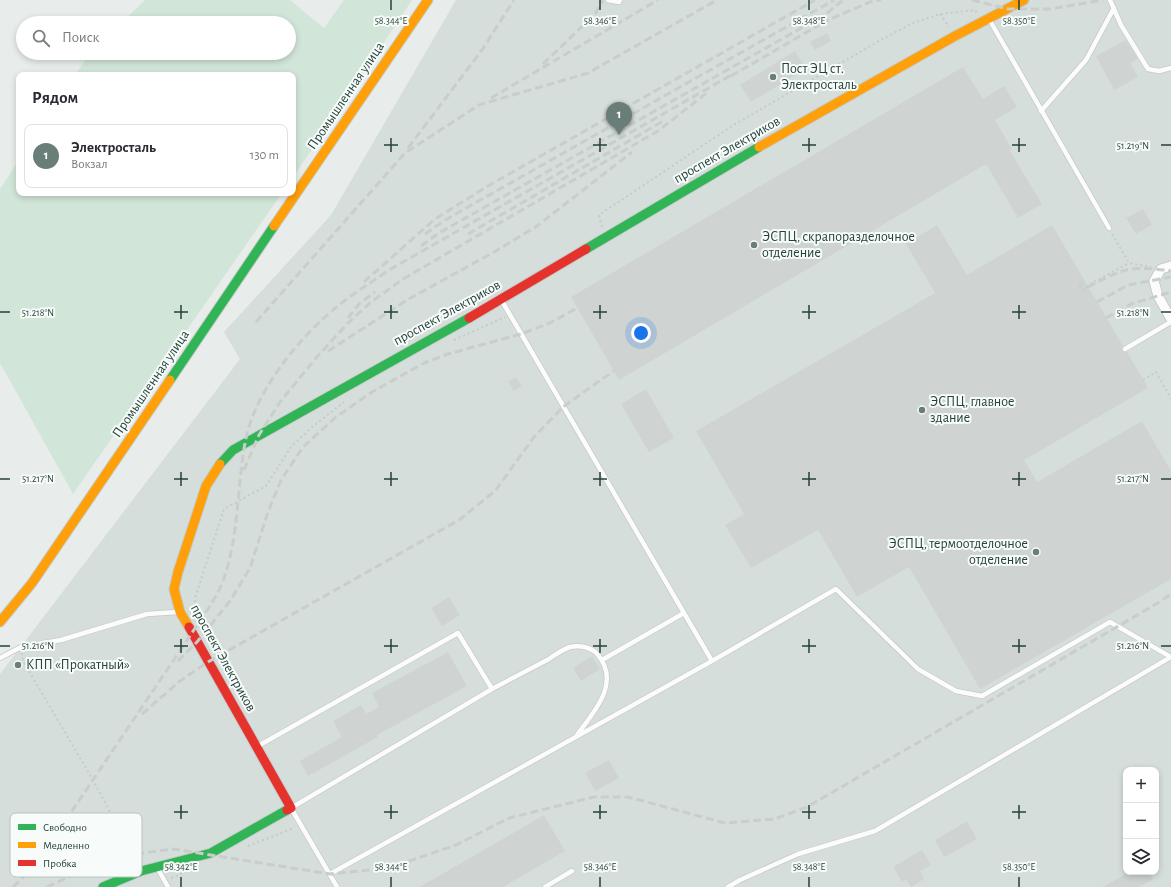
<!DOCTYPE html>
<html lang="ru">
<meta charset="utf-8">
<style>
body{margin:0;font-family:"Alegreya Sans",sans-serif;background:#f2f2f3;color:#2b2b33}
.controls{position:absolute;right:12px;bottom:12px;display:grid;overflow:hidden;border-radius:8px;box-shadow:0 2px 6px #0003}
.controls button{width:36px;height:36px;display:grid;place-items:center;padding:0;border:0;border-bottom:1px solid #e1e1e2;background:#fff;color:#2b2b33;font:20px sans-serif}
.you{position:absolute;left:641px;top:333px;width:14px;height:14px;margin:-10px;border:3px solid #fff;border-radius:50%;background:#1a73e8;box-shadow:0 0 0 6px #1a73e833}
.badge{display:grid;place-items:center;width:26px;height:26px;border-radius:50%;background:#697e78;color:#fff;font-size:13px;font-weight:700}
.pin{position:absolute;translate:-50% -33px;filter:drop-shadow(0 1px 2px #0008)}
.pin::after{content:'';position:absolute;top:21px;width:14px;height:12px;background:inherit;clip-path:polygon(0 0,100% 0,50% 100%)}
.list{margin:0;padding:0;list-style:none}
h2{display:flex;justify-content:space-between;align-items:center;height:52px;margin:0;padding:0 16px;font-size:17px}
h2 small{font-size:13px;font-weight:400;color:#7c7c81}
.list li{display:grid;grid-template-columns:26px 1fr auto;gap:12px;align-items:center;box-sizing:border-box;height:64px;margin:0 8px 8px;padding:0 8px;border:1px solid #e1e1e2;border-radius:8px}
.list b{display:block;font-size:15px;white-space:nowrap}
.list p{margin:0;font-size:13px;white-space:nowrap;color:#7c7c81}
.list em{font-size:13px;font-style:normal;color:#7c7c81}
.icon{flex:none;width:22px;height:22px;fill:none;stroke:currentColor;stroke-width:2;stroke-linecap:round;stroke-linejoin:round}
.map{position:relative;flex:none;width:1171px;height:887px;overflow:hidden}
.search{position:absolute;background:#fff;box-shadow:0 2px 6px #0003;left:16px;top:16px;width:280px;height:44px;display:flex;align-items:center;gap:10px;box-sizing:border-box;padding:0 14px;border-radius:22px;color:#7c7c81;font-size:15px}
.panel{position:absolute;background:#fff;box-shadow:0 2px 6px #0003;left:16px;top:72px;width:280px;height:124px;border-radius:8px}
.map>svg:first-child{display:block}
.built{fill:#d6dedb;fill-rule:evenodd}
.green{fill:#d1e6d8}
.building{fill:#cfd4d2}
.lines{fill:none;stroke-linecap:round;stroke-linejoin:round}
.lane-casing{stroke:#c5cac8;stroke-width:6}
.street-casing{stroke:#c5cac8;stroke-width:11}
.fast-casing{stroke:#c3cbc8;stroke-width:11}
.slow-casing{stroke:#c3cbc8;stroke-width:11}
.jam-casing{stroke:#c3cbc8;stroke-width:11}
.path{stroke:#c3ccca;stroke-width:2;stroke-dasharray:2 3;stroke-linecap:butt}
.lane{stroke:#fcfcfc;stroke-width:4.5}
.street{stroke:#fcfcfc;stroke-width:9}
.fast{stroke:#30b455;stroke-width:9}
.slow{stroke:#ff9f0a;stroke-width:9}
.jam{stroke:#e5322d;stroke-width:9}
.rail{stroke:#c9cdcc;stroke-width:3;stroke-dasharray:8 4;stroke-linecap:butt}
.ticks{fill:none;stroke:#24423a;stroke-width:1.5}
.poi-dot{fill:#697e78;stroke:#f7fbf9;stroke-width:1.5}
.labels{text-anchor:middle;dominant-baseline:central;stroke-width:4;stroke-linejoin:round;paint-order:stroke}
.poi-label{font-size:14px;fill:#24423a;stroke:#f7fbf9;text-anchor:start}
.street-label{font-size:14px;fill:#24423a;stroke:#f7fbf9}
.key{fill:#f7fbf9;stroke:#b8c4c0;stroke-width:1}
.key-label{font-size:11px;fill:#24423a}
.ticks-label{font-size:10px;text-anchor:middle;fill:#24423a;stroke:#f7fbf9;stroke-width:4;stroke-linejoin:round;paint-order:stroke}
</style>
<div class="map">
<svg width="1171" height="887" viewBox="0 0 1171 887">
<rect width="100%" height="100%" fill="#e8edeb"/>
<path class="built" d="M456,0H1171V887H0V674L240,359L224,332L331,215ZM1126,770H1156V872H1126Z"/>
<path class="green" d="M145,0H290L324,28L344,0H412L350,94L293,177V75H75L90,53H289V23H121Z
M19,160V193H282L73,494L0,363V189Z"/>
<path class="building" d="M827,33L831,41L815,50L810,42Z
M1126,40L1138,59L1130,63L1138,77L1114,90L1096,56Z
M795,51L806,69L751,102L740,85Z
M963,67L983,99L1004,86L1017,107L995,120L1012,149L1010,151L1042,204L1018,218L986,164L619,380L571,297Z
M1143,209L1152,225L1136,234L1126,218Z
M937,225L967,275L1052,225L1123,346L1122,351L1124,352H1127L1148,388L1024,460L1037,482L1142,421L1171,471V579L980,689L909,567L857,597L818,530L751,568L725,525L744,514L696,431L935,293L906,244Z
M516,377L522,386L514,391L508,382Z
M646,389L674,438L649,452L621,404Z
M449,597L460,615L442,626L431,608Z
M448,652L467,686L377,735L378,737L308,776L300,761L342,737L333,721L361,705L366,714L379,707L372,693Z
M592,656L600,669L581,681L573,668Z
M609,760L619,778L595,791L585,773Z
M544,815L565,851L503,887H420Z
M967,821L977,839L944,857L935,840Z
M922,850L931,865L920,871L924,879L911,887L906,879L902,882L893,867Z
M1129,872H1149L1153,879L1139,887H1103Z"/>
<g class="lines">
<defs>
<path id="lane" d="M608,0L619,2L620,0
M1110,0L1121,25L1148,69L1159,71L1171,68
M989,19L1109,228
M1041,111L1086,60L1114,8
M502,301L712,661
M1125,349L1171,322
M0,658L21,647L61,640L147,614L178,612
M602,660L684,613
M258,746L458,633L492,689C511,679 530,669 549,659C555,655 563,649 570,647C580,645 592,647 598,655C621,683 594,712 577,735
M158,869L168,887
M330,874L712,661L836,589L918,669L956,691L982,696L1110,622L1171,657
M337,887L291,808L492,689
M545,887L572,871
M728,887L740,880L798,854L875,831L1171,657"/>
<path id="street" d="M1171,266L1161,269L1154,281L1158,296L1171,319"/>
<path id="fast" d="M586,249L759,147
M170,380L274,226
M220,464L233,450L469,318
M103,887L141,871L211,853L287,810"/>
<path id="slow" d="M759,147L955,36L1024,0
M274,226L428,0
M0,622L32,583L170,380
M189,627L180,612L174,589L178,572L206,486L220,464"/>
<path id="jam" d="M469,318L586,249
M189,627L291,808L287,810"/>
</defs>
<use href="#lane" class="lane-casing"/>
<use href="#street" class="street-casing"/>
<use href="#fast" class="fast-casing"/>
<use href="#slow" class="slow-casing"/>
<use href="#jam" class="jam-casing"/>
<path class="path" d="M940,14L949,27
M602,227L599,215L732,126L879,41L913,23L940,14L974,10L977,12
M1112,234L1129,263L1151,267
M1083,283L1079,285L1083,290L1092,283L1129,263
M454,340L505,317
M1143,380L1156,372L1171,399
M194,612L195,598L224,509L266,486L291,447L311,428L344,402
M22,653L23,661L93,780L136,861
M248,846L294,828
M171,878L183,873"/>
<use href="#lane" class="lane"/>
<use href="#street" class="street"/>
<use href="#fast" class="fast"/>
<use href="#slow" class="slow"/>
<use href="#jam" class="jam"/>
<path class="rail" d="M972,0L1008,9H1050L1103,0
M821,23L870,2L881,0
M543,64L595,14L603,0
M731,76L826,21
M491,98L658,0
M408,148L482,50L514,0
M425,234L445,220L834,0
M468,234L665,120
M421,246L439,233L826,14L843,0
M364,282L435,219L488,186L815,0
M1088,287C1100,280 1113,274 1126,270C1138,267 1159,269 1171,271
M1097,302L1128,285L1171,277
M348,318L359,304L375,292
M1106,318L1131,304L1171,292
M256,322L405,153L479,105L588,73L717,0
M328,351L407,300L494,252L537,226L632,152
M244,470L259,435L280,402L316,358L347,324L371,302L403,279L658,131L708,92
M178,661L197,642L230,601L250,568L268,512L281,480L303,447L336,417L372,392L424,363L448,354L521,334L550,323L577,308
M142,714L180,681L208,662L459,520L495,491L534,437L563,407L592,386L614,371
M13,887L35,866L210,606C215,597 221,588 224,578C239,535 237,488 245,443C254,392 299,337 339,305C355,292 372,282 389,270L735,73
M47,887L111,857L173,849L330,874L389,868L456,845L509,818L594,797H628L725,823L775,819L807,807L1158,603L1171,594"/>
</g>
<path class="ticks" d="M391,0V10M600,0V10M809,0V10M1019,0V10M391,138V152M600,138V152M809,138V152M1019,138V152M384,145H398M593,145H607M802,145H816M1012,145H1026M1161,145H1171M181,305V319M391,305V319M600,305V319M809,305V319M1019,305V319M0,312H10M174,312H188M384,312H398M593,312H607M802,312H816M1012,312H1026M1161,312H1171M181,472V486M391,472V486M600,472V486M809,472V486M1019,472V486M0,479H10M174,479H188M384,479H398M593,479H607M802,479H816M1012,479H1026M1161,479H1171M181,639V653M391,639V653M600,639V653M809,639V653M1019,639V653M0,646H10M174,646H188M384,646H398M593,646H607M802,646H816M1012,646H1026M1161,646H1171M181,805V819M391,805V819M600,805V819M809,805V819M1019,805V819M174,812H188M384,812H398M593,812H607M802,812H816M1012,812H1026M181,877V887M391,877V887M600,877V887M809,877V887M1019,877V887"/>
<g class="poi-dot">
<circle cx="773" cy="77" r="4"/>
<circle cx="754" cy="245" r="4"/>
<circle cx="922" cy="410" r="4"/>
<circle cx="1036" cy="552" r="4"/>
<circle cx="18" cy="665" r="4"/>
</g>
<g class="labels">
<g class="poi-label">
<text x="781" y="69">Пост ЭЦ ст.<tspan x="781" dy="16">Электросталь</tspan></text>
<text x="762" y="237">ЭСПЦ, скрапоразделочное<tspan x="762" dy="16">отделение</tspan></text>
<text x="930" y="402">ЭСПЦ, главное<tspan x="930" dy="16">здание</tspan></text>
<text x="1028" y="544" text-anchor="end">ЭСПЦ, термоотделочное<tspan x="1028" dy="16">отделение</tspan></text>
<text x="26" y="665">КПП «Прокатный»</text>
</g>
<g class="street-label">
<text transform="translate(346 96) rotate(-56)">Промышленная улица</text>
<text transform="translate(727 150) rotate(-30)">проспект Электриков</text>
<text transform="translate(447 313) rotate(-29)">проспект Электриков</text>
<text transform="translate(151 384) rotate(-56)">Промышленная улица</text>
<text transform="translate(223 658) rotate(61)">проспект Электриков</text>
</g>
</g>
<rect x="10" y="813" width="132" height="64" rx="6" class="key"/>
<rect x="18" y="824" width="18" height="6" fill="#30b455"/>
<rect x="18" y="842" width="18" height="6" fill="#ff9f0a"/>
<rect x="18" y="860" width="18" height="6" fill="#e5322d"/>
<g class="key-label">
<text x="43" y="831">Свободно</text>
<text x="43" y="849">Медленно</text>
<text x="43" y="867">Пробка</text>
</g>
<g class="ticks-label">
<text x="391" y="24">58.344°E</text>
<text x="600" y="24">58.346°E</text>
<text x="809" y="24">58.348°E</text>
<text x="1019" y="24">58.350°E</text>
<text x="1133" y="149">51.219°N</text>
<text x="38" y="316">51.218°N</text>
<text x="1133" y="316">51.218°N</text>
<text x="38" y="482">51.217°N</text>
<text x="1133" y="482">51.217°N</text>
<text x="38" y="649">51.216°N</text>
<text x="1133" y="649">51.216°N</text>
<text x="181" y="870">58.342°E</text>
<text x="391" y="870">58.344°E</text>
<text x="600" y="870">58.346°E</text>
<text x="809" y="870">58.348°E</text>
<text x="1019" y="870">58.350°E</text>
</g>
</svg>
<div class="controls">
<button>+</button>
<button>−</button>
<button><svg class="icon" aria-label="layers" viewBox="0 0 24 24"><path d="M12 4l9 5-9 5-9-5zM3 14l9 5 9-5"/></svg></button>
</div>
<div class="you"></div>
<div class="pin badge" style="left:619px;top:135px">1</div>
<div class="search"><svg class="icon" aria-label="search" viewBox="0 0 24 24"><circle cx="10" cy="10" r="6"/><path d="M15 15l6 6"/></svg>Поиск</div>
<section class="panel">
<h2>Рядом<small></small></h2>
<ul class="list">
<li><span class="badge">1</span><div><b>Электросталь</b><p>Вокзал</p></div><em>130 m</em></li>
</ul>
</section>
</div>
